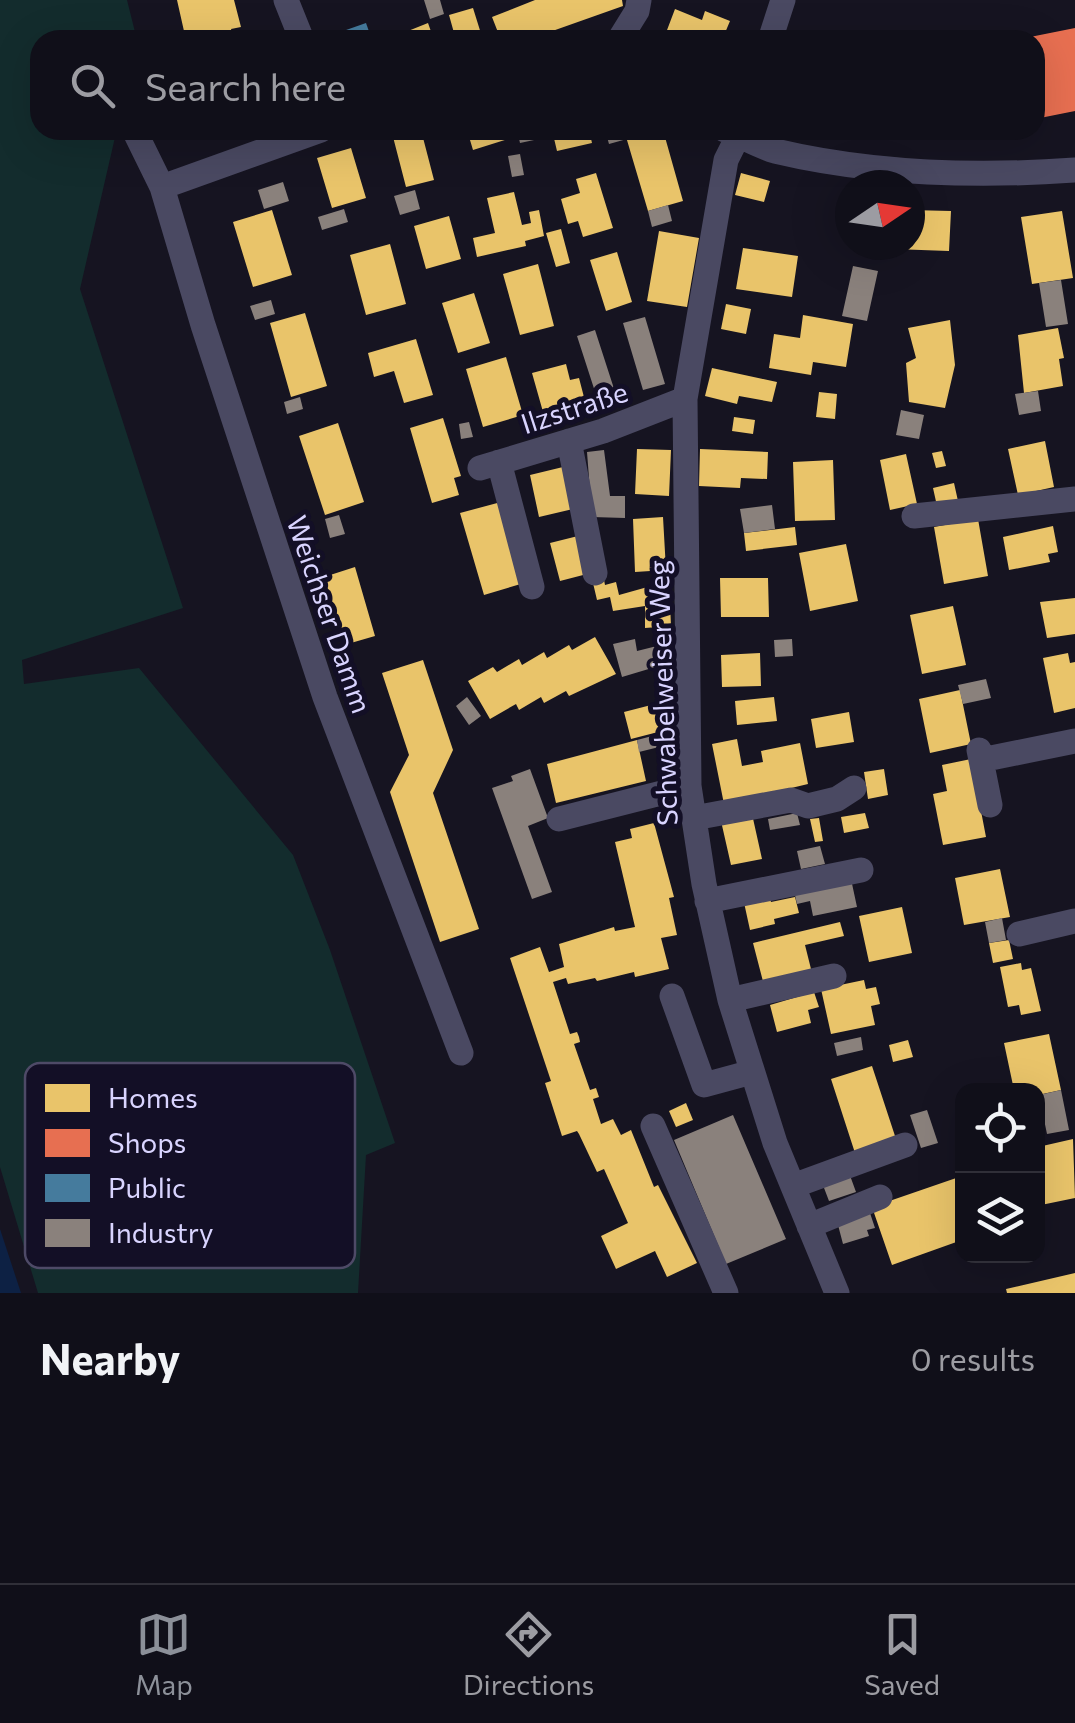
<!DOCTYPE html>
<meta charset="utf-8">
<style>
body{margin:0;font-family:Commissioner,sans-serif;background:#1e1d26;color:#f1f3f6}
.controls{position:absolute;right:30px;bottom:30px;display:grid;overflow:hidden;border-radius:20px;box-shadow:0 10px 40px #0002}
.controls button{width:90px;height:90px;display:grid;place-items:center;padding:0;border:0;border-bottom:2px solid #302f38;background:#100f19;color:#f1f3f6;font:50px sans-serif}
.compass{position:absolute;left:835px;top:170px;width:90px;height:90px;border-radius:50%;background:#100f19;box-shadow:0 10px 40px #0002;rotate:77deg}
.list{margin:0;padding:0;list-style:none}
h2{display:flex;justify-content:space-between;align-items:center;height:130px;margin:0;padding:0 40px;font-size:42px}
h2 small{font-size:32px;font-weight:400;color:#9c9ca2}
.icon{flex:none;width:55px;height:55px;fill:none;stroke:currentColor;stroke-width:2;stroke-linecap:round;stroke-linejoin:round}
.map{position:relative;flex:none;width:1075px;height:1293px;overflow:hidden}
.search{position:absolute;background:#100f19;box-shadow:0 10px 40px #0002;left:30px;right:30px;top:30px;height:110px;display:flex;align-items:center;gap:25px;box-sizing:border-box;padding:0 35px;border-radius:30px;color:#9c9ca2;font-size:38px}
.sheet{height:290px;background:#100f19}
nav{display:flex;justify-content:space-around;align-items:center;box-sizing:border-box;height:140px;border-top:2px solid #302f38;background:#100f19;font-size:28px;color:#9c9ca2}
nav a{display:grid;justify-items:center;gap:5px}
nav .on{color:#8c9099}
.map>svg:first-child{display:block}
.green{fill:#132c2d}
.water{fill:#0d2144}
.homes{fill:#e9c46a}
.shops{fill:#e76f51}
.public{fill:#457b9d}
.industry{fill:#8a817c}
.lines{fill:none;stroke-linecap:round;stroke-linejoin:round}
.minor{stroke:#4a4962;stroke-width:25}
.labels{text-anchor:middle;dominant-baseline:central;stroke-width:10;stroke-linejoin:round;paint-order:stroke}
.street-label{font-size:28px;fill:#d9d4ff;stroke:#130f26}
.key{fill:#130f26;stroke:#4e4a67;stroke-width:2.5}
.key-label{font-size:28px;fill:#d9d4ff}
</style>
<div class="map">
<svg width="1075" height="1293" viewBox="0 0 1075 1293">
<rect width="100%" height="100%" fill="#161421"/>
<path class="green" d="M0,0H127L137,40H40V130H123L116,133L80,289L183,608L22,660L24,684L139,668L293,855L330,950L395,1143L366,1155L358,1293H38L0,1167Z"/>
<path class="water" d="M0,1229L21,1293H0Z"/>
<path class="homes" d="M177,0H234L241,27L231,29L234,40H186Z
M535,0H622L623,6L527,40H501L492,17Z
M473,8L483,40H456L449,15Z
M675,9L702,20L705,11L730,21L722,40L664,38Z
M428,23L434,40H411L408,31Z
M405,130H421L434,180L406,187L392,133Z
M467,130H506L508,139L473,150Z
M552,130H589L592,143L557,151Z
M624,130H663L683,201L648,211Z
M351,148L366,198L332,208L317,158Z
M596,173L613,228L583,237L578,221L568,224L561,199L580,193L576,179Z
M741,173L770,181L764,202L735,195Z
M514,192L522,225L531,223L529,212L539,210L544,236L525,241L526,246L477,257L473,238L495,233L487,198Z
M272,210L292,275L253,287L233,222Z
M910,210L951,211L949,251L893,249V245H910Z
M1062,211L1073,278L1032,284L1021,217Z
M449,216L461,259L426,269L414,226Z
M561,229L570,263L556,267L546,233Z
M659,231L699,238L687,307L647,301Z
M390,244L406,304L366,315L350,255Z
M743,248L798,256L792,297L736,289Z
M617,252L632,302L606,311L590,260Z
M538,264L554,326L520,335L503,274Z
M474,293L490,343L458,353L442,303Z
M726,304L751,309L746,334L721,329Z
M305,313L327,386L291,397L270,323Z
M803,315L853,324L846,367L813,362L811,375L769,368L774,334L800,338Z
M950,320L955,365L945,408L909,402L906,363L916,358L908,328Z
M1058,328L1064,358L1059,359L1063,386L1024,393L1018,335Z
M416,339L433,395L404,403L394,371L374,377L368,353Z
M506,357L523,415L483,427L466,369Z
M566,364L570,380L579,378L585,401L578,403L582,416L547,426L532,373Z
M712,368L777,382L772,402L739,396L737,404L705,396Z
M819,392L837,394L835,419L816,417Z
M734,417L755,420L753,434L732,431Z
M443,418L461,476L454,478L459,495L432,503L410,428Z
M338,423L364,502L325,515L299,436Z
M1045,441L1054,487L1018,495L1008,449Z
M637,449L671,450L669,496L635,494Z
M700,449L768,452L767,479L741,478L740,488L699,486Z
M942,451L946,466L936,468L932,453Z
M906,454L917,504L890,510L880,460Z
M833,460L835,520L795,521L793,462Z
M563,467L573,509L539,517L530,475Z
M954,483L958,501L937,506L933,488Z
M501,502L524,583L484,595L460,513Z
M663,517L666,570L635,572L633,519Z
M978,519L988,576L944,584L934,527Z
M1053,526L1058,552L1048,554L1050,562L1009,570L1003,537Z
M795,527L797,545L746,551L744,533Z
M578,536L587,574L560,581L550,543Z
M846,544L858,601L810,611L799,553Z
M355,567L375,636L344,645L324,577Z
M720,578H768L769,617H721Z
M604,580L605,585L616,582L619,595L669,581L671,626L645,628V606L613,611L610,597L597,600L593,583Z
M1075,598V634L1047,638L1040,602Z
M953,606L966,665L922,674L910,615Z
M595,637L616,674L569,696L566,691L544,703L541,697L519,710L516,704L490,719L468,681L493,667L497,672L519,659L522,665L544,652L547,658L569,645L572,650Z
M760,653L761,686L722,687L721,655Z
M1068,653L1070,663L1075,662V708L1054,713L1043,658Z
M423,660L453,750L433,793L479,929L440,942L390,792L409,755L382,673Z
M960,690L971,744L930,753L919,699Z
M774,697L777,721L737,725L735,701Z
M655,704L662,731L631,739L624,712Z
M849,712L854,742L816,748L811,719Z
M737,739L742,766L763,762L761,751L800,743L808,784L724,804L712,744Z
M637,740L646,781L556,803L547,764Z
M971,759L986,837L943,845L933,794L947,791L942,765Z
M884,769L888,795L868,799L864,772Z
M865,813L869,828L844,833L841,817Z
M752,814L762,859L731,865L721,821Z
M819,818L823,841L815,842L810,819Z
M654,823L674,897L669,898L677,935L661,938L669,969L635,977L634,972L597,981L595,978L568,984L566,978L553,982L570,1034L577,1032L579,1037L580,1042L574,1044L590,1090L596,1088L599,1097L593,1099L601,1124L613,1119L621,1135L631,1130L654,1187L658,1185L697,1263L667,1277L655,1251L616,1269L601,1236L628,1223L604,1169L597,1172L579,1134L577,1131L562,1136L545,1083L551,1081L510,958L540,947L549,972L564,967L559,944L614,927L615,931L635,927L615,842L632,838L630,829Z
M1000,869L1010,917L964,925L955,878Z
M768,892L771,902L795,897L799,913L774,919L775,924L750,930L743,898Z
M902,907L912,953L869,962L859,916Z
M840,922L844,936L805,945L813,977L765,989L753,943Z
M1009,940L1013,959L993,963L989,943Z
M1021,963L1022,970L1031,968L1041,1011L1021,1015L1019,1005L1008,1007L1000,967Z
M864,980L866,989L876,987L880,1004L871,1006L875,1025L831,1034L821,989Z
M814,992L819,1007L808,1010L811,1023L777,1032L770,1005Z
M1049,1034L1061,1090L1038,1095V1090H1014L1004,1043Z
M908,1040L913,1057L893,1062L889,1045Z
M872,1066L896,1139L855,1153L831,1079Z
M686,1103L693,1120L676,1127L669,1111Z
M1073,1139L1075,1198L1041,1205L1038,1188V1147Z
M962,1176V1240L892,1265L872,1207Z
M1075,1273V1293H1007L1006,1289Z"/>
<path class="shops" d="M1075,28V111L1035,119V40L1025,38Z"/>
<path class="public" d="M366,23L372,40H330L329,36Z"/>
<path class="industry" d="M424,0H440L444,14L430,19Z
M517,130H552L553,136L520,143Z
M605,130H624L627,139L609,144Z
M520,154L524,175L512,177L508,156Z
M283,182L289,201L264,209L258,190Z
M415,190L420,209L400,215L394,196Z
M668,205L672,221L652,227L648,211Z
M344,209L348,222L322,230L318,217Z
M853,266L878,271L867,321L842,316Z
M1061,280L1068,324L1046,327L1039,283Z
M271,300L275,314L255,320L250,306Z
M645,317L665,384L643,390L623,323Z
M595,330L617,398L599,404L577,336Z
M1038,391L1041,411L1019,415L1015,394Z
M300,397L303,409L287,414L284,402Z
M901,410L924,415L919,439L896,435Z
M469,422L473,437L461,439L459,424Z
M604,450L610,496H625V518L592,517L587,452Z
M772,505L775,529L744,533L740,509Z
M339,515L345,534L330,538L325,519Z
M635,639L637,651L657,646L662,665L622,677L613,644Z
M792,639L793,656L775,657L774,640Z
M986,679L991,698L963,704L958,685Z
M467,697L481,716L469,725L456,706Z
M656,735L659,747L639,752L637,740Z
M530,769L548,818L528,826L552,892L532,899L492,788L513,781L511,776Z
M797,813L800,825L770,830L768,819Z
M820,846L825,864L801,869L797,851Z
M851,879L857,907L813,916L810,901L797,904L794,891Z
M1002,918L1006,940L989,943L985,922Z
M861,1037L863,1050L837,1056L834,1043Z
M1061,1090L1069,1130L1047,1134L1039,1095Z
M927,1110L938,1143L921,1148L910,1115Z
M733,1115L786,1239L726,1264L674,1140Z
M848,1170L856,1192L829,1201L821,1180Z
M869,1210L875,1228L867,1230L869,1236L843,1244L838,1225Z"/>
<g class="lines">
<path class="minor" d="M286,0L302,40
M619,40L637,11L639,0
M770,40L783,0
M134,130L162,187L203,325L325,697L461,1053
M725,130C742,136 758,146 775,151C872,174 976,177 1075,170
M741,130L726,160L685,399L689,786L704,884L730,1000L775,1143L837,1293
M162,187L321,130
M569,441L595,573
M499,462L532,587
M480,468L603,431L685,399
M914,516L1075,499
M979,750L990,805
M981,760L1075,741
M694,818L791,800L808,806L837,799L854,788
M559,819L689,786
M707,901L861,870
M1019,934L1075,921
M672,996L704,1085L752,1072
M730,1000L834,976
M653,1126L726,1293
M793,1186L905,1145
M809,1226L880,1197"/>
</g>
<g class="labels">
<g class="street-label">
<text transform="translate(574 407) rotate(-18)">Ilzstraße</text>
<text transform="translate(330 614) rotate(71)">Weichser Damm</text>
<text transform="translate(662 693) rotate(-92)">Schwabelweiser Weg</text>
</g>
</g>
<rect x="25" y="1063" width="330" height="205" rx="15" class="key"/>
<rect x="45" y="1084" width="45" height="28" fill="#e9c46a"/>
<rect x="45" y="1129" width="45" height="28" fill="#e76f51"/>
<rect x="45" y="1174" width="45" height="28" fill="#457b9d"/>
<rect x="45" y="1219" width="45" height="28" fill="#8a817c"/>
<g class="key-label">
<text x="108" y="1108">Homes</text>
<text x="108" y="1153">Shops</text>
<text x="108" y="1198">Public</text>
<text x="108" y="1243">Industry</text>
</g>
</svg>
<div class="controls">
<button><svg class="icon" aria-label="locate" viewBox="0 0 24 24"><circle cx="12" cy="12" r="6"/><path d="M12 2v4M12 18v4M2 12h4M18 12h4"/></svg></button>
<button><svg class="icon" aria-label="layers" viewBox="0 0 24 24"><path d="M12 4l9 5-9 5-9-5zM3 14l9 5 9-5"/></svg></button>
</div>
<svg class="compass" viewBox="-18 -18 36 36"><path d="M0-13l5 13h-10z" fill="#e53935"/><path d="M0 13l5-13h-10z" fill="#9c9ca2"/></svg>
<div class="search"><svg class="icon" aria-label="search" viewBox="0 0 24 24"><circle cx="10" cy="10" r="6"/><path d="M15 15l6 6"/></svg>Search here</div>
</div>
<section class="sheet">
<h2>Nearby<small>0 results</small></h2>
<ul class="list">
</ul>
</section>
<nav>
<a class="on"><svg class="icon" aria-label="map" viewBox="0 0 24 24"><path d="M3 6l6-2 6 2 6-2v14l-6 2-6-2-6 2zM9 4v14M15 6v14"/></svg>Map</a>
<a><svg class="icon" aria-label="directions" viewBox="0 0 24 24"><path d="M12 3l9 9-9 9-9-9zM9 14v-3h6M13 9l2 2-2 2"/></svg>Directions</a>
<a><svg class="icon" aria-label="saved" viewBox="0 0 24 24"><path d="M7 4h10v16l-5-4-5 4z"/></svg>Saved</a>
</nav>
